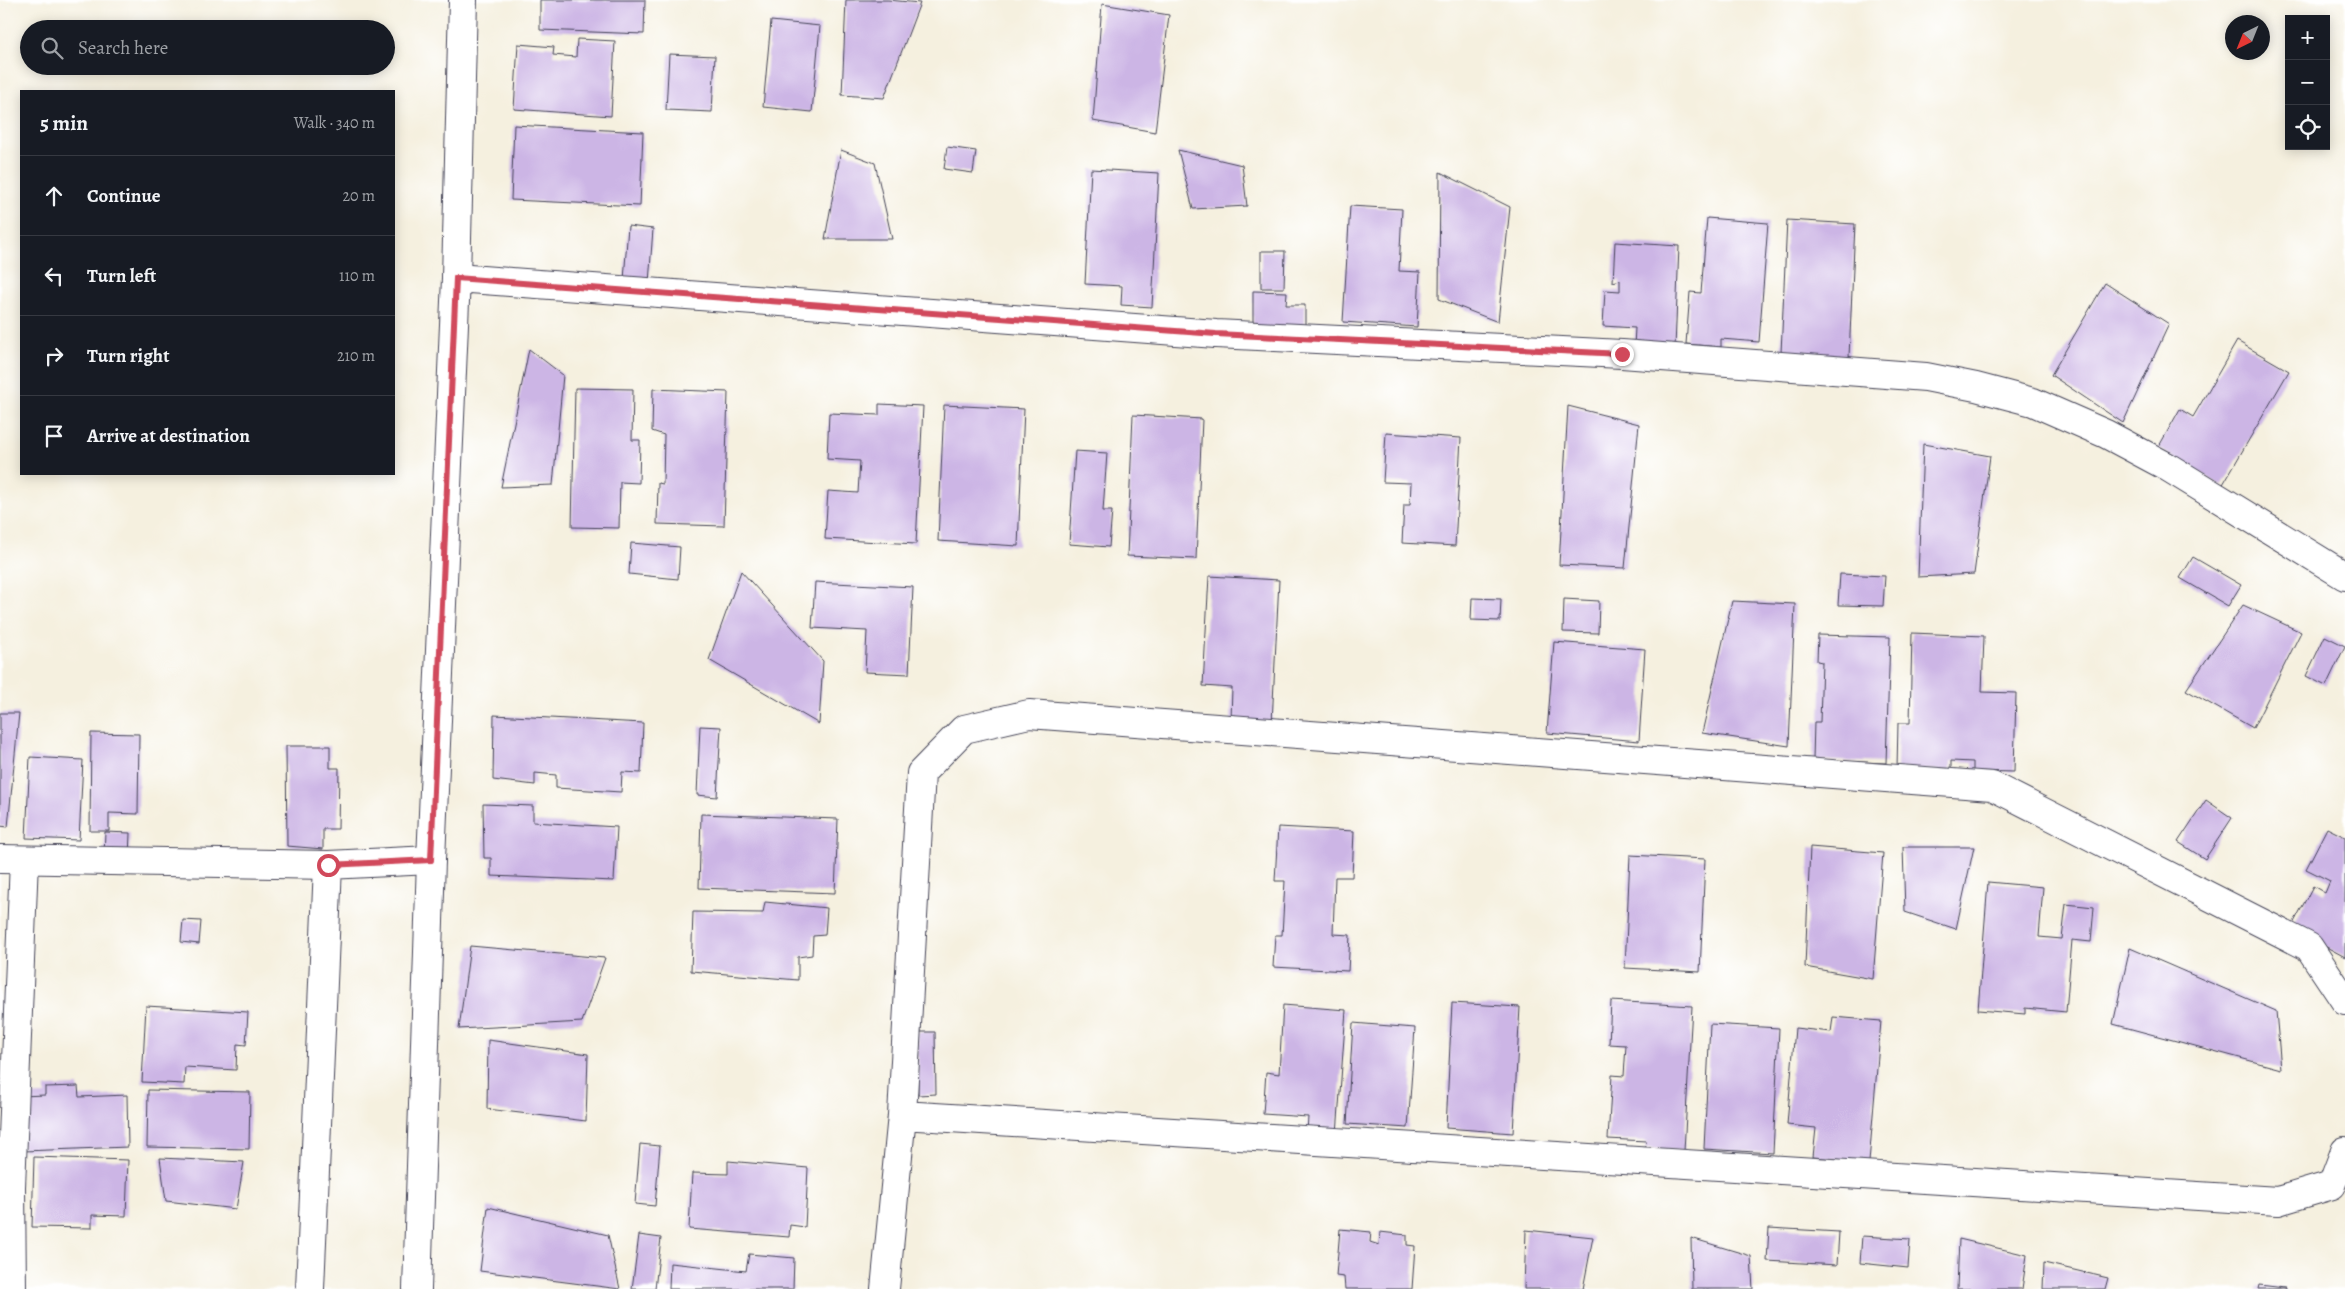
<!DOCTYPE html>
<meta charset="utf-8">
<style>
body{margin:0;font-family:Alegreya,serif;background:#20242c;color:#f1f3f6}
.controls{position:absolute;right:15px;top:15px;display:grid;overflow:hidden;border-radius:0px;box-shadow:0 2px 12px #0003}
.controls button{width:45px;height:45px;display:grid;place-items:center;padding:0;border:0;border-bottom:1px solid #363941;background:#171b24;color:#f1f3f6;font:25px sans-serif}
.compass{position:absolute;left:2225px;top:15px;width:45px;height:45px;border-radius:50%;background:#171b24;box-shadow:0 2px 12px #0003;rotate:223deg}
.stop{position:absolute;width:15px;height:15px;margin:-11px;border:4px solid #d1495b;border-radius:50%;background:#fff}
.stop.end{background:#d1495b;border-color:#fff;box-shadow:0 1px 5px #0008}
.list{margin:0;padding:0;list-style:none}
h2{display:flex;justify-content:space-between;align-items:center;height:65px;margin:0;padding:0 20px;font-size:21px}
h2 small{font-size:16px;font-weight:400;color:#9ea1a6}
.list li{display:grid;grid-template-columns:32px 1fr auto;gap:15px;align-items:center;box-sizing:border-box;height:80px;padding:0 20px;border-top:1px solid #363941}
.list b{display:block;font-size:19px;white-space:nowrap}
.list em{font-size:16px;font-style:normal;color:#9ea1a6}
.icon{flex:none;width:28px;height:28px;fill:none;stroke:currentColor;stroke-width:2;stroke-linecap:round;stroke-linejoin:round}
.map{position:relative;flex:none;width:2345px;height:1289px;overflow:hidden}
.search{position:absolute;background:#171b24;box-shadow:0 2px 12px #0003;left:20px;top:20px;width:375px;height:55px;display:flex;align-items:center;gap:12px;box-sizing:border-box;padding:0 18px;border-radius:28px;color:#9ea1a6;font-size:19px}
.panel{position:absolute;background:#171b24;box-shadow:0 2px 12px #0003;left:20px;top:90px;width:375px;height:385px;border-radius:0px}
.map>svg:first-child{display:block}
.building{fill:#ccb5e5}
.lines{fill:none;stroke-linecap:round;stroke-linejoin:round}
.minor-casing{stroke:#424154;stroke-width:30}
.tertiary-casing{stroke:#424154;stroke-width:30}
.minor{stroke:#fff;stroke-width:28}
.tertiary{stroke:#fff;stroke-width:28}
.route{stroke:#d1495b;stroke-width:6}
</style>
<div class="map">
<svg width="2345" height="1289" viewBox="0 0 2345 1289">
<rect width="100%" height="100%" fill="#fff"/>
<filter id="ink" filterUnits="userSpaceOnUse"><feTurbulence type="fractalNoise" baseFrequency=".02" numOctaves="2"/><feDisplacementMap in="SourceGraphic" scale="10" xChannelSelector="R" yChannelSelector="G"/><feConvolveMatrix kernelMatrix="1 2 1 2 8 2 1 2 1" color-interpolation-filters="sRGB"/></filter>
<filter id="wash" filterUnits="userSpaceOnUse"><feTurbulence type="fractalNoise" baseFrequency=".0096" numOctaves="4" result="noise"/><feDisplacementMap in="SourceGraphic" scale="20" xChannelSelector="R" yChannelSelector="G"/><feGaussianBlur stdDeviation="1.12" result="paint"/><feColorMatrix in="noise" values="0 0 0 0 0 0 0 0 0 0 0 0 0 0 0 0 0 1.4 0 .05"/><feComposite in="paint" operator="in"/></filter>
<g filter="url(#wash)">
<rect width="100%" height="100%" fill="#f5f0df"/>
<g id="blocks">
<path class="building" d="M540,0H645L644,34L540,30Z
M846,0H888L920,3L884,98L842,95Z
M1102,4L1169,15L1155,132L1093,121Z
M771,21L820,26L812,112L763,107Z
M577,39L615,41L611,116L514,109L518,44L554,47L553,55L576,57Z
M669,54L715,56L712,112L666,110Z
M514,125L643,132L640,206L511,200Z
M947,147L976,151L973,173L944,169Z
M841,150L875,163L892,239H825Z
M1178,150L1242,165L1247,206L1193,209Z
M1091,169L1159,173L1152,307L1121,305L1122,286L1085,284Z
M1440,172L1510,207L1498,322L1439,299Z
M1350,206L1402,209L1399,271L1420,272L1417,327L1343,322Z
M1707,218L1768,223L1759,342L1721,339V347L1686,344L1690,292L1701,293Z
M1787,220L1855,224L1849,357L1781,353Z
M628,226L653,229L649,283L624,280Z
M1615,242L1679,246L1675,348L1634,346L1635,328L1603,326L1605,290L1620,291V280L1613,282Z
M1261,251H1285L1284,288H1261Z
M2105,283L2169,324L2123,423L2051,375Z
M1253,291L1287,292L1286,305H1305V334L1253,333Z
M2237,341L2289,371L2222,486L2158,448L2180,409L2193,417Z
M529,349L563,375L553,485L501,487Z
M575,388L633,389L632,440H640L639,483L620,482L619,528L572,527Z
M653,389L728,392L724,526L657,524L658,483L663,484L664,435L652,431Z
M879,404L923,406L916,544L825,539L828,491L858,493L860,461L827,459L829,413L879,415Z
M944,405L1024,409L1018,546L938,541Z
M1568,406L1639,424L1625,568L1559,565Z
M1133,415L1202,419L1196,559L1127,556Z
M1386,433L1461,438L1455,546L1402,543L1404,505H1410L1411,483L1383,482Z
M1923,444L1990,456L1974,574L1918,577Z
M1075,451L1107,453L1103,511H1112L1109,547L1069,544Z
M631,543L680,547L678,579L629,574Z
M2193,557L2241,585L2228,606L2180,578Z
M741,571L823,661L819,724L709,660Z
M1840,574L1885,576L1883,606L1838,605Z
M1209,576L1279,580L1272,723L1231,720L1232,688L1203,686Z
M815,582L913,587L909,674L865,672L867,631L812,628Z
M1472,598L1501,599L1500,621L1471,620Z
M1564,599L1599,601L1598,633L1563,632Z
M1732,601L1795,604L1789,746L1702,733Z
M2243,605L2301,632L2253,728L2186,690Z
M1912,633L1984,636L1982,692L2016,693L2014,772L1973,771V762L1951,761V771L1897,768L1898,723H1910Z
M1818,635L1890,637L1886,763L1813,760L1814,722H1820L1822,662L1817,661Z
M2325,636L2345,646L2326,686L2306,676Z
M1554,642L1645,649L1639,741L1547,733Z
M0,713H19L8,827L0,826Z
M494,715L643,723L641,773L622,772L621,792L556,788V775L535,773V785L493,780Z
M700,726L721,727L717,797L697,795Z
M91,733L139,734L138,814L109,813V831H90Z
M286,746H330V768H339L338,829H323V849L287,846Z
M30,757L83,760L79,840L26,838Z
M2206,800L2232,818L2205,859L2178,842Z
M483,804L533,806V822L617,827L614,881L491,876V858H484Z
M701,814L838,819L835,893L699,888Z
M1278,827L1354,831L1352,877H1335L1333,934L1350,935L1348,971L1273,967L1275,935H1282L1285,881H1275Z
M2327,828L2345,837V957L2291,928L2313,886L2325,893L2330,881L2306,869Z
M105,832L130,833L129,858L104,856Z
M1810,847L1883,853L1873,979L1805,967Z
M1903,847H1974L1956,929L1905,912Z
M1630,855L1705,859L1700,972L1625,968Z
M1988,882L2043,887L2039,937L2062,939L2066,904L2094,907L2091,942L2072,940L2066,1012L2025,1008V1014L1978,1010Z
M765,902L827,908L825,935L813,936L812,955L798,957V980L691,971L693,912L763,913Z
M183,920L201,921L199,944L181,942Z
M470,946L605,958L582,1022L459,1029Z
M2130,948L2276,1011L2281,1069L2113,1024Z
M1611,1001L1692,1006L1684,1151L1645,1148L1646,1141L1608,1139L1612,1075L1624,1076L1626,1045L1609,1044Z
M1452,1003L1520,1007L1513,1133L1446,1128Z
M1283,1005L1346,1010L1337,1134L1307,1132L1308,1117L1263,1114L1266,1072L1279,1074Z
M146,1006L248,1012L246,1045L237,1044L236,1070L185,1067L184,1084L142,1082Z
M1833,1017L1881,1021L1869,1162L1813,1157L1816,1128L1787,1125L1795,1028L1831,1032Z
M1353,1023L1415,1028L1408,1128L1347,1124Z
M1710,1024L1779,1028L1773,1153L1704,1149Z
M918,1032H935L936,1094L918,1095Z
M488,1040L588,1054L586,1121L487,1109Z
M78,1086L79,1097L127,1095L128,1147L23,1151L21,1096L45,1095V1087Z
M148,1090L250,1092L249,1149L147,1147Z
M640,1144L660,1146L655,1206L635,1204Z
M34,1157L128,1160L126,1216L92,1215V1228L32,1227Z
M160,1158L244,1162L236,1209L166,1201Z
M728,1161L808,1168L805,1227L790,1225L789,1237L689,1229L692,1173L728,1174Z
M488,1207L608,1235L620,1289L480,1271Z
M1769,1228L1839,1232L1837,1265L1767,1261Z
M1340,1229L1371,1232L1370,1242L1379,1245L1380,1232L1407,1235V1245L1415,1246L1412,1289H1345L1344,1277L1336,1276Z
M1526,1230L1593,1237L1583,1289H1524Z
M639,1235L661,1238L655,1289H632Z
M1862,1236L1910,1239L1908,1268L1860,1263Z
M1691,1238L1751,1256L1753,1289H1692Z
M1959,1239L2027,1255L2022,1289H1957Z
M749,1254L794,1258L793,1289H669L670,1263L746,1271Z
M2044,1263L2108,1278L2105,1289H2043Z
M2259,1285L2285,1288V1289H2258Z"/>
</g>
</g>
<g filter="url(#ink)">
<use href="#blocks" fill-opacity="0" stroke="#424154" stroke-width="1"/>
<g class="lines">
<defs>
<path id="minor" d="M456,278L1216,334L1622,354L1926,377L1976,387L2033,402L2106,434L2166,466L2345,576
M0,859L328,865L431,860
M902,1115L2278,1201L2332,1185L2345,1151
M12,1289L11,1187L24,860
M310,1289L328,865
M885,1289L902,1115L921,773L964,729L1029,714L1992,786L2309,947L2345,1001"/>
<path id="tertiary" d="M417,1289L431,860L456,278L463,0"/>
</defs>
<use href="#minor" class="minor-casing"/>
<use href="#tertiary" class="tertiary-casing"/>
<use href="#minor" class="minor"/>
<use href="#tertiary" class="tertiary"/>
</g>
</g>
<g class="lines" filter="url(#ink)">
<path class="route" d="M328,865L431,860L456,278L1216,334L1622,354"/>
</g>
</svg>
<div class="controls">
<button>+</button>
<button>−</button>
<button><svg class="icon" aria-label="locate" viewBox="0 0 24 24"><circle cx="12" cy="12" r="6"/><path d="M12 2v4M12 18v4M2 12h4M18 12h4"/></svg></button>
</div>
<svg class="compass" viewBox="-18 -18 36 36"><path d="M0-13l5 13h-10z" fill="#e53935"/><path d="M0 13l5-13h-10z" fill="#9ea1a6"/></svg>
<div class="stop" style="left:328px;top:865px"></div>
<div class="stop end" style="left:1622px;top:354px"></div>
<div class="search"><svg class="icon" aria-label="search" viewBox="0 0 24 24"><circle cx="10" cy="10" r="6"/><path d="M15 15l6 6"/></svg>Search here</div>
<section class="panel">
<h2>5 min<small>Walk · 340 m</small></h2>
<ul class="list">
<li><svg class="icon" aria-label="ahead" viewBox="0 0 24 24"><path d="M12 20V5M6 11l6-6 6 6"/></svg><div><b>Continue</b></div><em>20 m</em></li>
<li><svg class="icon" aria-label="left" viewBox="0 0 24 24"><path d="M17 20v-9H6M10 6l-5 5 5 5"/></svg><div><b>Turn left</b></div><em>110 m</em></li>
<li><svg class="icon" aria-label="right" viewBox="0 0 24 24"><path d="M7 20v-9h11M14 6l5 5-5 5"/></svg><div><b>Turn right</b></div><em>210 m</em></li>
<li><svg class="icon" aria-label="arrive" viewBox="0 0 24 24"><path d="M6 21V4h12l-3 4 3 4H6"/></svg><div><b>Arrive at destination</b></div></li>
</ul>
</section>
</div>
